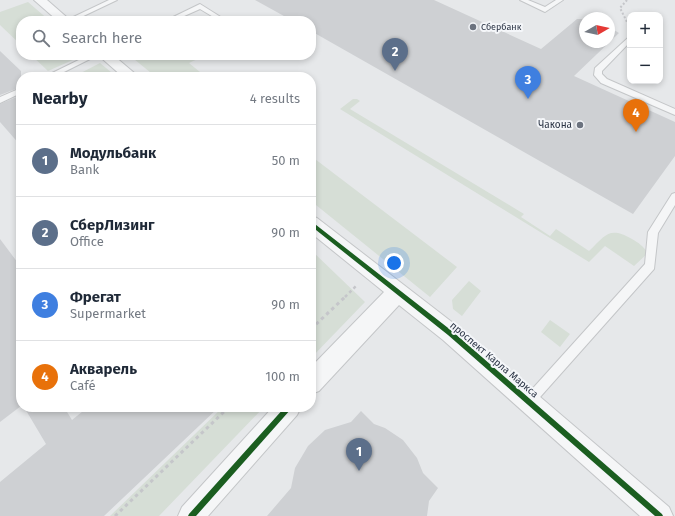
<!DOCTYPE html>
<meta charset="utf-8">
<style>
body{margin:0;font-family:"Fira Sans",sans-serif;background:#f2f2f3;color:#1f2937}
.controls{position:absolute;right:12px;top:12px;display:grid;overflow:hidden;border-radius:8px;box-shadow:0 2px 6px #0003}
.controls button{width:36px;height:36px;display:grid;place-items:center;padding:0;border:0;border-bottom:1px solid #e0e1e3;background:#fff;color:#1f2937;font:20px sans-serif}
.compass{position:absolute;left:579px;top:12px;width:36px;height:36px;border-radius:50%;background:#fff;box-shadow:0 2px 6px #0003;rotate:81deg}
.you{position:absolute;left:394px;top:263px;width:14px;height:14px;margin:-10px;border:3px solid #fff;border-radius:50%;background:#1a73e8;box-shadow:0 0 0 6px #1a73e833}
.badge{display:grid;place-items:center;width:26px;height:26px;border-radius:50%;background:#6c737f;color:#fff;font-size:13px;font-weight:700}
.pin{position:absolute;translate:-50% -33px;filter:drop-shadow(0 1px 2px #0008)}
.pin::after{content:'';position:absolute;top:21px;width:14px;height:12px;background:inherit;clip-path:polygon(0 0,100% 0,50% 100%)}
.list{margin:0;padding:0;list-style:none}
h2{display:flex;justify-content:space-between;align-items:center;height:52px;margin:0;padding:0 16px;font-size:17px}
h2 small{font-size:13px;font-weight:400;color:#747a83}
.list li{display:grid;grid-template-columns:26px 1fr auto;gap:12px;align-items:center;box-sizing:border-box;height:72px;padding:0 16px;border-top:1px solid #e0e1e3}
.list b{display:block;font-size:15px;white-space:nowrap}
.list p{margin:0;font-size:13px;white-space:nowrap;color:#747a83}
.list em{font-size:13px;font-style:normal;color:#747a83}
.icon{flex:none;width:22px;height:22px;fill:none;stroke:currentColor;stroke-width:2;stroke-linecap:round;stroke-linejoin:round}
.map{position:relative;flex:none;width:675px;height:516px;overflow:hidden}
.search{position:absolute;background:#fff;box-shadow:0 2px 6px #0003;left:16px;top:16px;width:300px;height:44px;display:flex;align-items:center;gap:10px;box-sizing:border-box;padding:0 14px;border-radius:16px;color:#747a83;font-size:15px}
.panel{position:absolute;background:#fff;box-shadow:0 2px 6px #0003;left:16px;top:72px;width:300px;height:340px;border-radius:16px}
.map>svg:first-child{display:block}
.green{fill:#d6ded6}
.building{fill:#ced0d3}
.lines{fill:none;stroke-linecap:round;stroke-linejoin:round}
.lane-casing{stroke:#c4c6c8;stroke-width:2}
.street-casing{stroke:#c4c6c8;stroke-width:2}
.path-far2{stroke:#c5c6ca;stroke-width:2;stroke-dasharray:2 2;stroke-linecap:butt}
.path-far1{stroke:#c5c6ca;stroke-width:2.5;stroke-dasharray:3 3;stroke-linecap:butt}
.path{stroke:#c5c6ca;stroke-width:3;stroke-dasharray:3.5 3.5;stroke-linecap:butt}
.lane{fill:#f5f6f7;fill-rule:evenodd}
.street{fill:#f5f6f7;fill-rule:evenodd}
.cycleway-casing{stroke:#f4f6f9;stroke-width:3}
.cycleway{fill:#1b5e20;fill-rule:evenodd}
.poi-dot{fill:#6c737f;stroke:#f4f6f9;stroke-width:1.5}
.labels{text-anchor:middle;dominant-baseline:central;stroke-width:4;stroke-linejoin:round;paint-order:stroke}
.far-poi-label{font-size:9px;fill:#2b3445;stroke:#f4f6f9;text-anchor:start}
.poi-label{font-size:10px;fill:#2b3445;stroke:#f4f6f9;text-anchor:end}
.street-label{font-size:10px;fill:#2b3445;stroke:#f4f6f9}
</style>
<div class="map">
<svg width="675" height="516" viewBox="0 0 675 516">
<rect width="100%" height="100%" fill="#e6e8ea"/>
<path class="green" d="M28,2L50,21H21V45L0,25V12Z
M31,55H84L48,71Z
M129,55H178L181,57L186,55H206L189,63L206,77H156Z
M100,63L117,77H73Z
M353,99H357L360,101L350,109L524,214L521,217L550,236L556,229L589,251C606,235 609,226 632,239C639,243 643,246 648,253L634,266L605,246L589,262L340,109Z
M311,156L457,267L430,297L311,201Z
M311,250L365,302L311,358Z
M469,281L481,291L462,316L453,309L452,300Z
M550,320L570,334L560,347L541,332Z
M223,407H264L159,516H110Z"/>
<path class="building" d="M255,0H434L541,49L577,19H585V42H609V27L619,33L574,76L675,122V156L633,214L311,31V21H293Z
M0,51L21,71V87L0,95Z
M21,95V146L0,122V104Z
M0,239L21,267V406L0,422Z
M24,407H64L72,420L88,407H219L104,516H0V482L46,444Z
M361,411L374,424L385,428L403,440L417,458L423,473L438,488L429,501L427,516H267L291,488L295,468L308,446L325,430L351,422Z"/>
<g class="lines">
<defs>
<path id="lane" d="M109,0H117L73,21H65Z
M520,0H528L545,7L556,0H563L545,12Z
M200,4L227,21H220L200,9L173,21H165Z
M630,36V42L602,71V74L607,79L675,109V115L601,83L594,75L595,68Z
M89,55H98L54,77H44Z
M21,88V93L0,103V97Z
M675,193V205L658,233L654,269L533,405L529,407L525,405L523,401L525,397L645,264L648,232L672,194Z"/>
<path id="street" d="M34,0H47L71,21H58Z
M98,55H113L139,77H123Z
M311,216L317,218L457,326L669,507L673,516H640L443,340L399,305L319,391L311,394V367L384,292L311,233Z
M273,407H301L297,415L208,516H178L182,507Z"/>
</defs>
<use href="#lane" class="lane-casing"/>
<use href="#street" class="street-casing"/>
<path class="path-far2" d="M627,0L620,8L629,26"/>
<path class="path-far1" d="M345,297L357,285"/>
<path class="path" d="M311,329L346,296
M115,516L229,407"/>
<use href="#lane" class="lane"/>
<use href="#street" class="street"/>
<defs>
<path id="cycleway" d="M311,221L452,331L662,514L663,516H655L448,335L311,226Z
M285,407H292L291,409L196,516H188L189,514Z"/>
</defs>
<use href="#cycleway" class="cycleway-casing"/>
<use href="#cycleway" class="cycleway"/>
</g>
<g class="poi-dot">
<circle cx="473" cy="27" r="4"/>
<circle cx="580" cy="125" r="4"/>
</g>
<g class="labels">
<g class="far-poi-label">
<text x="481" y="27">Сбербанк</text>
</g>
<g class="poi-label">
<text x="572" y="125">Чакона</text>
</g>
<g class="street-label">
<text transform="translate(494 360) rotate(40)">проспект Карла Маркса</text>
</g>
</g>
</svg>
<div class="controls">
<button>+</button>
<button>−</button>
</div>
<svg class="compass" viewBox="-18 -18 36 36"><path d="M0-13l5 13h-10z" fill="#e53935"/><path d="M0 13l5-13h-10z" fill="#747a83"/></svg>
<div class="you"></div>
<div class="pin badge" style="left:359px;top:471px;background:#5c6f8a">1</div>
<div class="pin badge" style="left:395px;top:71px;background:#5c6f8a">2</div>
<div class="pin badge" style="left:528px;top:99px;background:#3f7fe0">3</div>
<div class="pin badge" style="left:636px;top:132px;background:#e8710a">4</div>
<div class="search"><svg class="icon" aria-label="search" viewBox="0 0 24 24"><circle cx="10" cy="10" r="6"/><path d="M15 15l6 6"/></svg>Search here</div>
<section class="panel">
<h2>Nearby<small>4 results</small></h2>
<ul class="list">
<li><span class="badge" style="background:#5c6f8a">1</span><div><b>Модульбанк</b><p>Bank</p></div><em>50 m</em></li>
<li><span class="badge" style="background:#5c6f8a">2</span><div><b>СберЛизинг</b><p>Office</p></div><em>90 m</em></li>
<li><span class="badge" style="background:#3f7fe0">3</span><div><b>Фрегат</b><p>Supermarket</p></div><em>90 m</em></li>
<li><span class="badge" style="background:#e8710a">4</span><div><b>Акварель</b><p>Café</p></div><em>100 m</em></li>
</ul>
</section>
</div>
